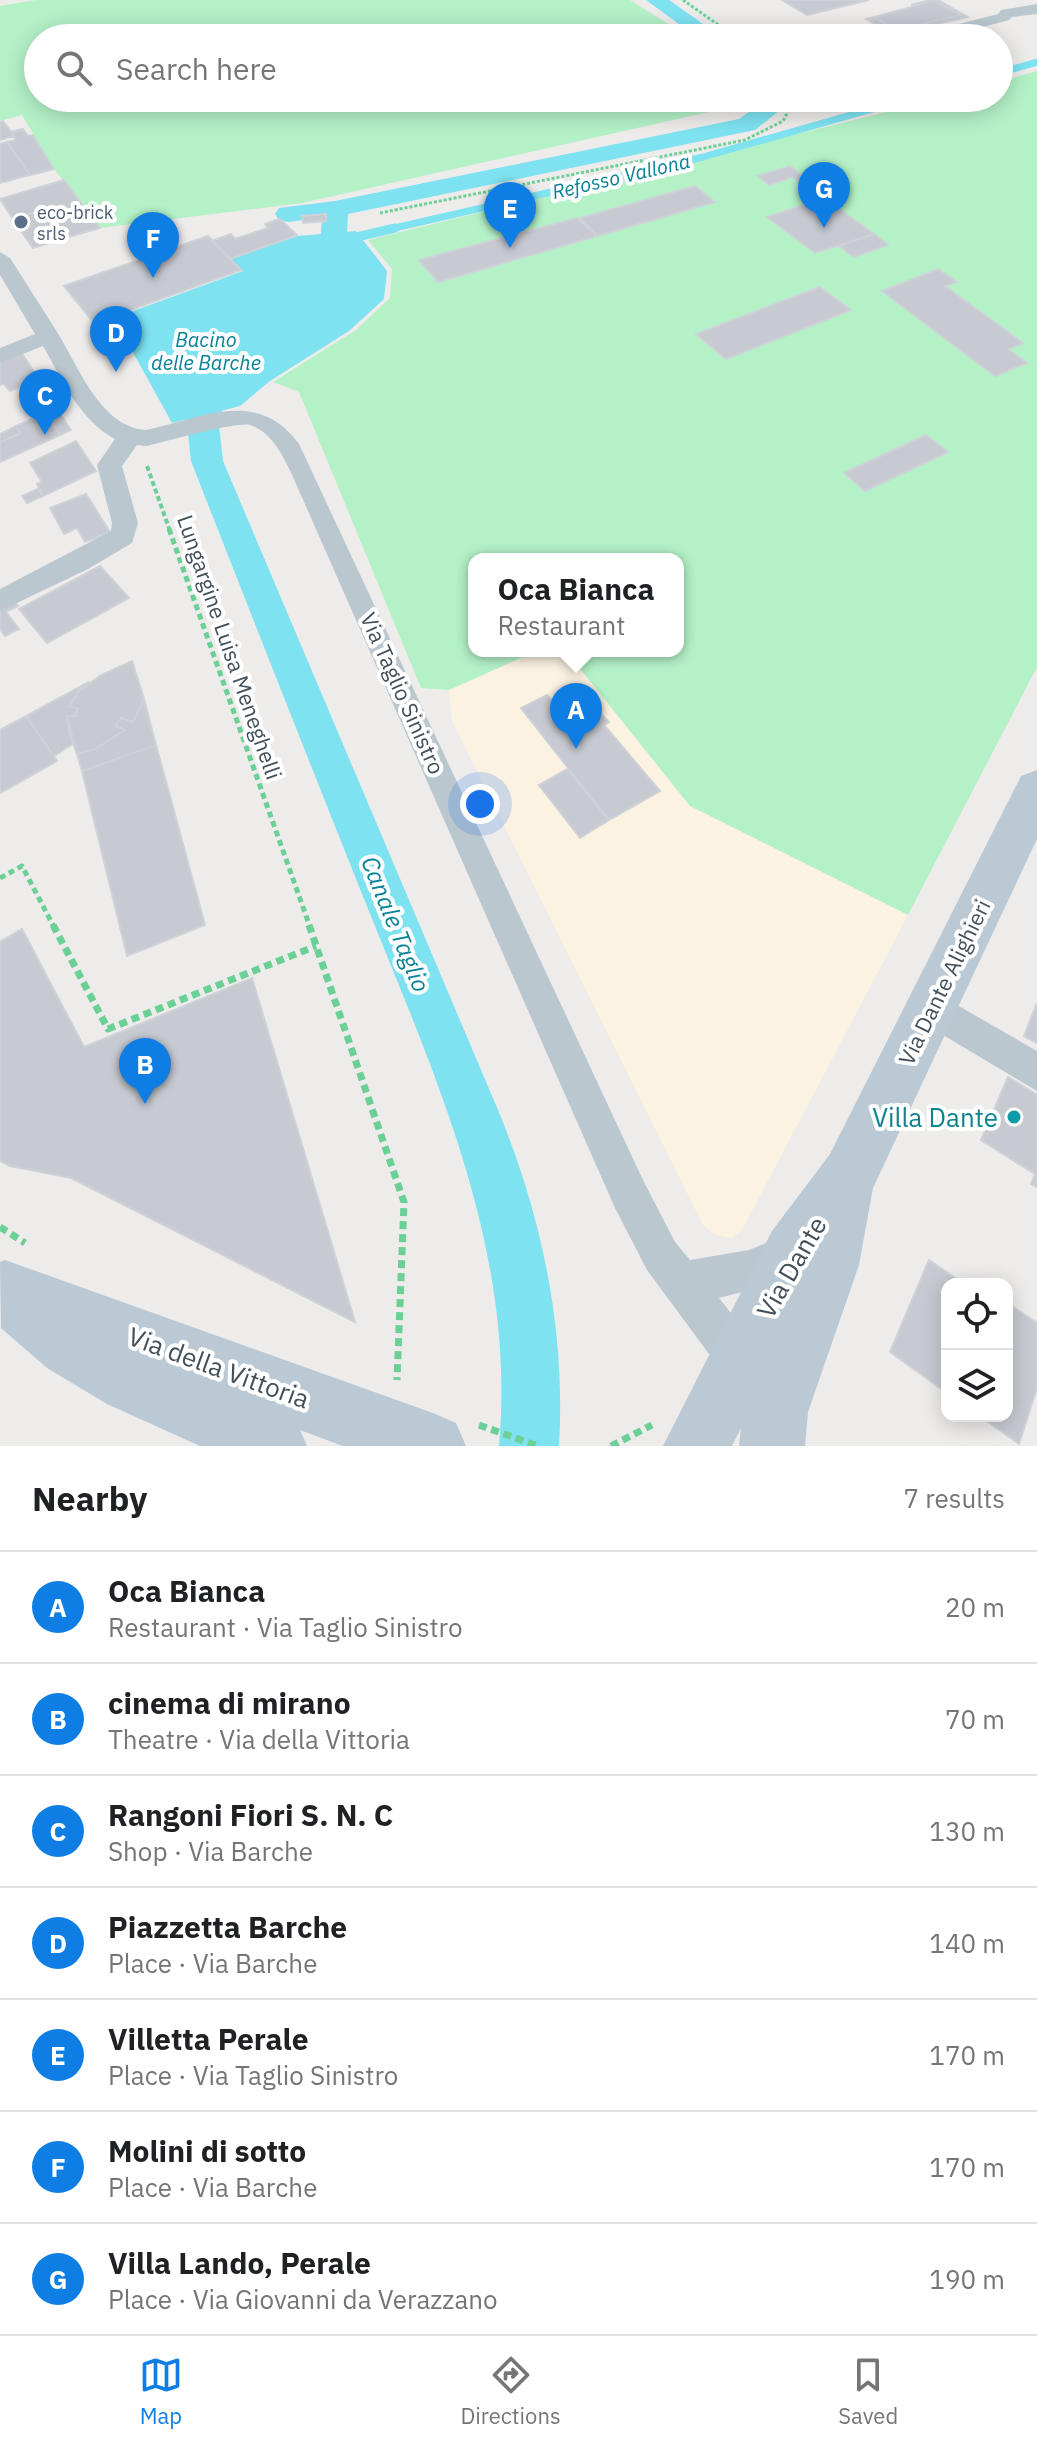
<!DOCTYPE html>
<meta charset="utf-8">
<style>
body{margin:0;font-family:"IBM Plex Sans",sans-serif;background:#f2f2f2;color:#202124}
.controls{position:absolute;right:24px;bottom:24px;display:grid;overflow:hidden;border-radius:16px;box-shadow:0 4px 20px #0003}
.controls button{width:72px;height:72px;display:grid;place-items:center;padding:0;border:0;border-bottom:2px solid #e0e0e0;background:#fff;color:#202124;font:40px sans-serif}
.you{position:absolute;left:480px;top:804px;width:28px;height:28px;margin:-20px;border:6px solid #fff;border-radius:50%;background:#1a73e8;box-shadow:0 0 0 12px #1a73e833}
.badge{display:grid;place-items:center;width:52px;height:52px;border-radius:50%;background:#0e7ee5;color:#fff;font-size:26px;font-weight:700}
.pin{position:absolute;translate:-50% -66px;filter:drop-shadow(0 2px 4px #0008)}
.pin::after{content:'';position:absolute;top:42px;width:28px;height:24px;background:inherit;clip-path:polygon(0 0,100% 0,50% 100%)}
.popup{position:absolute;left:468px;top:553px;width:216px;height:104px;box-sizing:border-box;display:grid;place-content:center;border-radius:16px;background:#fff;filter:drop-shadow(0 2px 6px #0005);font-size:26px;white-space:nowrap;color:#757577}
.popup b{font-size:30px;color:#202124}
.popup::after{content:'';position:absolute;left:50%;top:100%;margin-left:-16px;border:16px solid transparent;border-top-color:#fff}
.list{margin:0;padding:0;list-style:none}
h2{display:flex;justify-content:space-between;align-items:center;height:104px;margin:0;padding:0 32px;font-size:34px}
h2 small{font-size:26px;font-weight:400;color:#757577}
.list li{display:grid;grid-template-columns:52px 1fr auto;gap:24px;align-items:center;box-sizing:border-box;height:112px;padding:0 32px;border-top:2px solid #e0e0e0}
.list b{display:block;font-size:30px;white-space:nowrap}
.list p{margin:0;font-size:26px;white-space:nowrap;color:#757577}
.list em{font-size:26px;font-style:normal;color:#757577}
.icon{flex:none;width:44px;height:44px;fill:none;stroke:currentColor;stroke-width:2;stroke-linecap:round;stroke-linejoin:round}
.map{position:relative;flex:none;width:1037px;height:1446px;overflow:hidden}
.search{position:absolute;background:#fff;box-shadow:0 4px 20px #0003;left:24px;right:24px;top:24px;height:88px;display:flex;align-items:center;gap:20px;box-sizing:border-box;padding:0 28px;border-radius:44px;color:#757577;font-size:30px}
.sheet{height:888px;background:#fff}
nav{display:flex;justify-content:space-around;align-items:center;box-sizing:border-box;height:112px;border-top:2px solid #e0e0e0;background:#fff;font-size:22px;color:#757577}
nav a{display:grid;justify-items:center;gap:4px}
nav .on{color:#0e7ee5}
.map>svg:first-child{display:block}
.commercial{fill:#fcf2e1}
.green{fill:#b4f1c7}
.water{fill:#7ee2f1}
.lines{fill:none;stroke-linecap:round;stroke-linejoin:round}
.stream-far1{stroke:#7ee2f1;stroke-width:7}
.stream{stroke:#7ee2f1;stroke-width:9}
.canal{fill:#7ee2f1;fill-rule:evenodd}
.building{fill:#c7cad1;stroke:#ced2d8;stroke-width:2}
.path-far3{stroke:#6bd096;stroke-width:3;stroke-dasharray:3 2;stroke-linecap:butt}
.path-far2{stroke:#6bd096;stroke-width:4;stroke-dasharray:5 3;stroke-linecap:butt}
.path-far1{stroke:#6bd096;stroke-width:5;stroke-dasharray:6 4;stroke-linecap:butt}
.path{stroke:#6bd096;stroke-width:7;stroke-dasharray:8 5;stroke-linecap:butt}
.street{fill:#bbc7cf;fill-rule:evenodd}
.secondary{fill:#bac9d4;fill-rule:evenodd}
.service-dot{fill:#5c6f8a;stroke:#fff;stroke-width:3}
.culture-dot{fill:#0f9aa8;stroke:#fff;stroke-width:3}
.labels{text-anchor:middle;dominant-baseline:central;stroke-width:8;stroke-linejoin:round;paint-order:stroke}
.far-service-label{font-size:18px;fill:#4e5e75;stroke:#fff;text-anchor:start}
.far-water-label{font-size:20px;font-style:italic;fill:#058295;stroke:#fff}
.street-label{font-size:22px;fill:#435059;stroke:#fff}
.water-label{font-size:24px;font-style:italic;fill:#058295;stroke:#fff}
.near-culture-label{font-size:26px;fill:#0d838f;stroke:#fff;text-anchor:end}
.near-street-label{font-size:26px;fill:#435059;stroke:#fff}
</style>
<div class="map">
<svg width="1037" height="1446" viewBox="0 0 1037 1446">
<rect width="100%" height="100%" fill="#eeebeb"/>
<path class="commercial" d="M536,651H566L690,806L908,915L742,1230L731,1238L715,1235L703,1225L452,721L449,690Z"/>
<path class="green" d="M36,0H630L691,38H38V98H731L722,109L302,203L100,228L54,169L22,115L0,121V6Z
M1037,71V667L908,915L690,806L566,651H678V559H474V651H536L449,690L421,688L299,392L273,382L356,330L390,298L392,269L368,240L943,98H999V82Z"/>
<path class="water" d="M356,231L387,271L384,299L349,331L270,381L240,406L172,423L114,318L243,271L231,259L298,236Z"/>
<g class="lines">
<path class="stream-far1" d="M999,73L1037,62
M386,230L703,157L911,98"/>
<path class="stream" d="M344,240L395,228"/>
<path class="canal" d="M646,0H669L723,38H698Z
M757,98H779L785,106L755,130L348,214L347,234L312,285L302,287L292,285L288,279L321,234L322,218L288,222L279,220L275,214L279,208L335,201L739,119L760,104Z
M224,376L235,379L239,386L218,417L223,461L498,1110C542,1216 566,1331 559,1446H499C517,1246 432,1070 360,889C303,746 247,604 191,461L186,416L213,379Z"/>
</g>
<path class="building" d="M782,0H869L807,15Z
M931,0H938L968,17L891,34L866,19L874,17L896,30L961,15L934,1L911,5Z
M934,1L961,15L896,30L874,17Z
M3,121L14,136L0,140V122Z
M23,129L28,136L33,135L54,169L30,175L7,142L16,140L11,132Z
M7,142L30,175L0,183V144Z
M790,166L806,179L798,181L793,177L769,185L758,176Z
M64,180L100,228L58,240L36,212L13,219L0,199Z
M695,186L715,202L597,236L580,218Z
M824,198L874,234L815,253L767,217Z
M36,212L58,240L33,248L13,219Z
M326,214V221L303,223L302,216Z
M577,218L597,236L438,282L419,260Z
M280,219L297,235L230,259L212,241L231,234L235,239L268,228L265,224Z
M874,234L888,245L854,257L839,246Z
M208,236L241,270L94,323L64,286Z
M938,269L957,282L945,286L1023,343L1008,349L1027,363L995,376L882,291Z
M820,287L851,310L726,359L696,334Z
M21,352L39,379L10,391L4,384L0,385V360Z
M57,409L71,430L60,435L47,413Z
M47,413L60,435L0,462V442L21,433L16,426Z
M16,426L21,433L0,442V434Z
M926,435L948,452L865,491L844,473Z
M76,441L96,471L43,496L37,484L42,482L30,463Z
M38,489L43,496L27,503L22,496Z
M86,494L110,532L85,542L77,528L64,534L50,508Z
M100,566L129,598L47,643L19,609Z
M13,600L18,606L6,612L19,629L5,636L0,629V607Z
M132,661L144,699L133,722L121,718L116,726L125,730L95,749L77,754L69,733L67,716H75L78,708L69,707L78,692L101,675Z
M89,682L78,692L69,707L78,708L75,716H67L74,743L54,756L26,716Z
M547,695L560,710L571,705L585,723L602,715L609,722L604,725L660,791L609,820L521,708Z
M144,699L156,745L82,771L77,754L95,749L125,730L116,726L121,718L133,722Z
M26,716L57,761L0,793V730Z
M156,745L205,925L127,956L82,771Z
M567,769L609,820L580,838L539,785Z
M22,929L84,1047L252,978L355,1322L71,1178L10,1166L0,1161V942Z
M1037,1003V1043L1024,1036Z
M1008,1077L1037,1095V1187L1031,1184L1035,1174L981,1140Z
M929,1260L964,1284H947V1393L890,1352Z
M1007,1303L1037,1323V1388L1019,1444L980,1416H1007Z"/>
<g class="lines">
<path class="path-far3" d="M683,0L737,38
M380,213L745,140L783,121L795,98"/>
<path class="path-far2" d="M147,466L170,531"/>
<path class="path-far1" d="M169,529L310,927
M0,878L22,866L54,927"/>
<path class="path" d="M53,925L108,1029L316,946
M309,925L404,1202L397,1380
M0,1227L25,1243
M479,1425L538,1446
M611,1446L652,1425"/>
<path class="street" d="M1037,4V14L1012,17L1009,20L942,38H915L917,35L998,14L1001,10Z
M0,252L10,258C26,283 42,308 57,332C78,365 100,427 146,430C203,418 258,387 299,444L643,1180L675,1242L690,1260L749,1250L787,1235L801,1241L807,1255L801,1269L762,1287L719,1298L741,1326L758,1368L751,1383L736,1390L721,1383L709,1354L647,1270L615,1208L293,477C284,458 273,433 250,425C238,421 164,442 146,446L137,445L122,466L138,523L132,543L88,569L0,611V589L111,531L112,523L97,465L115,439C80,421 62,379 43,346L0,363V348L35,334L0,275Z
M931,990L1037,1051V1091L918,1020L913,1008L918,996Z"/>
<path class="secondary" d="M1037,770V839L873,1188L859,1265L808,1412L805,1446H739L741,1428L732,1446H663L772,1231L830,1154L1021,776Z
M5,1260L433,1413L456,1423L466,1446H343L300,1430L307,1446H200L107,1404L47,1368L1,1328L0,1262Z"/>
</g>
<circle class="service-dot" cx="21" cy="222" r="8"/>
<circle class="culture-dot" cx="1014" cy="1117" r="8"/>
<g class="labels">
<g class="far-service-label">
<text x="37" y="212">eco-brick<tspan x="37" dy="21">srls</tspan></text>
</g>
<g class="far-water-label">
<text transform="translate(621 176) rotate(-13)">Refosso Vallona</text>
<text x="206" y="339">Bacino<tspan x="206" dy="23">delle Barche</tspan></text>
</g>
<g class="street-label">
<text transform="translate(230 647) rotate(71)">Lungargine Luisa Meneghelli</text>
<text transform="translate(403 693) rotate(66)">Via Taglio Sinistro</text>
<text transform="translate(944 982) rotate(-64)">Via Dante Alighieri</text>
</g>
<g class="water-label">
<text transform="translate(396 924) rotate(68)">Canale Taglio</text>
</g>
<g class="near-culture-label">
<text x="998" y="1117">Villa Dante</text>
</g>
<g class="near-street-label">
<text transform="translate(791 1267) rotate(-60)">Via Dante</text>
<text transform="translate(219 1367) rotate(20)">Via della Vittoria</text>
</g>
</g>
</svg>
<div class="controls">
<button><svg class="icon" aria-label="locate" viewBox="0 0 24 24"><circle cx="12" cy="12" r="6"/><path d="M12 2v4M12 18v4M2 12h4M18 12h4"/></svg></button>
<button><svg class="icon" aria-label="layers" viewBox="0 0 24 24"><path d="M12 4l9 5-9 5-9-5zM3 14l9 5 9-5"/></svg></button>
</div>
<div class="you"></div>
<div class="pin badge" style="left:576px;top:749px">A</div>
<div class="popup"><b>Oca Bianca</b>Restaurant</div>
<div class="pin badge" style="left:145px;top:1104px">B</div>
<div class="pin badge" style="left:45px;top:435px">C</div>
<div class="pin badge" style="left:116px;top:372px">D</div>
<div class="pin badge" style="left:510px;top:248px">E</div>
<div class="pin badge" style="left:153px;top:278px">F</div>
<div class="pin badge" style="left:824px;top:228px">G</div>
<div class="search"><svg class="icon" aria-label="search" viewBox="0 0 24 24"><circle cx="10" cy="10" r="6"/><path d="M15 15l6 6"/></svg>Search here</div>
</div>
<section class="sheet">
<h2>Nearby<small>7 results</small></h2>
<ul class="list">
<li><span class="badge">A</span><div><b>Oca Bianca</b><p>Restaurant · Via Taglio Sinistro</p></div><em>20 m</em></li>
<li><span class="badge">B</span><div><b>cinema di mirano</b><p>Theatre · Via della Vittoria</p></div><em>70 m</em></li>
<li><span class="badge">C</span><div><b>Rangoni Fiori S. N. C</b><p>Shop · Via Barche</p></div><em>130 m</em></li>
<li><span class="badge">D</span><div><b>Piazzetta Barche</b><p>Place · Via Barche</p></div><em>140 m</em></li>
<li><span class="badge">E</span><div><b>Villetta Perale</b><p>Place · Via Taglio Sinistro</p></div><em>170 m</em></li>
<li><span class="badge">F</span><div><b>Molini di sotto</b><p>Place · Via Barche</p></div><em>170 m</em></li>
<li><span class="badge">G</span><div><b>Villa Lando, Perale</b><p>Place · Via Giovanni da Verazzano</p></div><em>190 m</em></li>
</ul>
</section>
<nav>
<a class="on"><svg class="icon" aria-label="map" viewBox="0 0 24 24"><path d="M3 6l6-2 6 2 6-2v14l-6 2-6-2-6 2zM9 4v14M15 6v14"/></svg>Map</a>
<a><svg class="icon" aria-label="directions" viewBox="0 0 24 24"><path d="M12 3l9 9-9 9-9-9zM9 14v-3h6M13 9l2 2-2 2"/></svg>Directions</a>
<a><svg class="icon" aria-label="saved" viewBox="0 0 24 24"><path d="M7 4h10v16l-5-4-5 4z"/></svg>Saved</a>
</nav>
